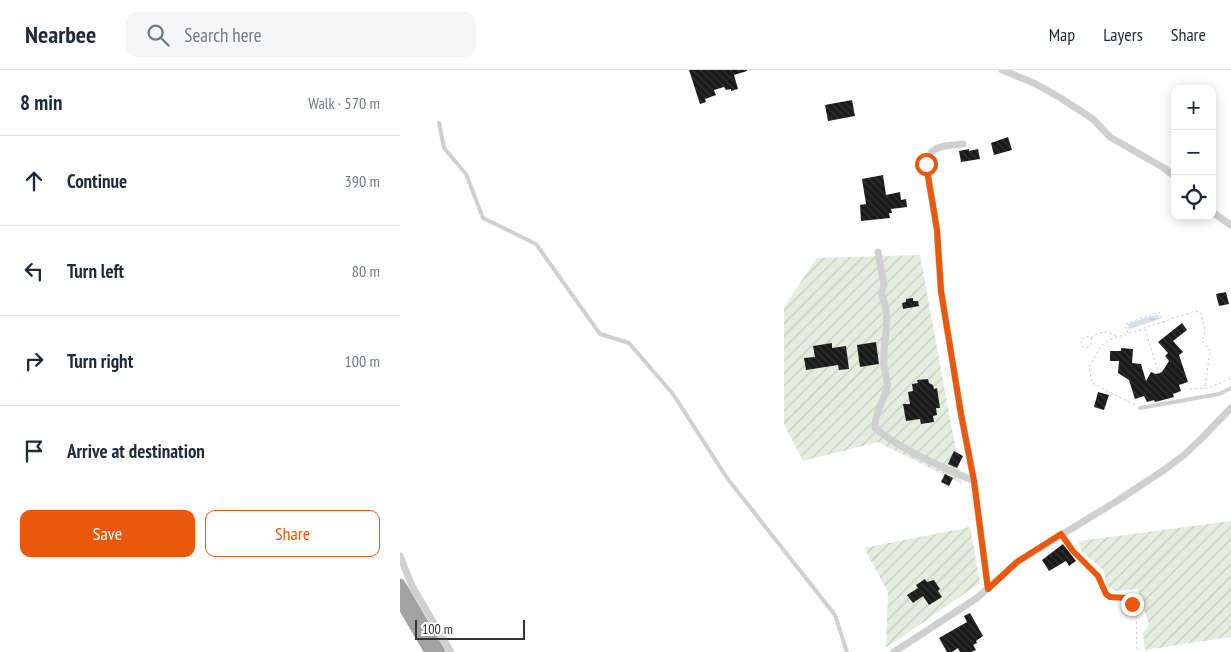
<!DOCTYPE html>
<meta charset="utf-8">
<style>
body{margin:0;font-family:"PT Sans Narrow",sans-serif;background:#f6f6f7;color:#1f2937}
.controls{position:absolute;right:15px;top:15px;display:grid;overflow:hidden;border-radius:10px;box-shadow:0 2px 12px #0003}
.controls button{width:45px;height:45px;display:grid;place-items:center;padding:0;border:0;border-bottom:1px solid #e0e1e3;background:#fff;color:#1f2937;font:25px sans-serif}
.scale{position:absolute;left:15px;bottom:12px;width:110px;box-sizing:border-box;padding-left:5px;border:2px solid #333;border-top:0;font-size:14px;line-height:18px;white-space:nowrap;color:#333;-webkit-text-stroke:4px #fff;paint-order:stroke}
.stop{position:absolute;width:15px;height:15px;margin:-11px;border:4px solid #ea580c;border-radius:50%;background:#fff}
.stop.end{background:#ea580c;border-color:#fff;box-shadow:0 1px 5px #0008}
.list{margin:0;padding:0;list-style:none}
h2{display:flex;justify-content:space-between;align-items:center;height:65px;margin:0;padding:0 20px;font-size:21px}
h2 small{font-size:16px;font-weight:400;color:#747a83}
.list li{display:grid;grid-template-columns:32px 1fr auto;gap:15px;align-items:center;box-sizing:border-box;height:90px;padding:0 20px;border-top:1px solid #e0e1e3}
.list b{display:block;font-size:19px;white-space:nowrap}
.list em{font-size:16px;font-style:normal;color:#747a83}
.actions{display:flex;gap:10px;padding:15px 20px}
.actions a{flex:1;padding:11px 0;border:1px solid #ea580c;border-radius:10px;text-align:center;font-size:18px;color:#ea580c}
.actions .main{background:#ea580c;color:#fff}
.icon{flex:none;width:28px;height:28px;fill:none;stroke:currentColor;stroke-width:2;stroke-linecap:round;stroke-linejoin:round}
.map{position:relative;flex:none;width:831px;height:582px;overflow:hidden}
header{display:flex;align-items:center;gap:30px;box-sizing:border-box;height:70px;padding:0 25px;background:#fff;border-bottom:1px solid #e0e1e3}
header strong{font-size:24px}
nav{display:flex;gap:28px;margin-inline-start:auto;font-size:18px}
.search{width:350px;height:45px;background:#f6f6f7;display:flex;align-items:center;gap:12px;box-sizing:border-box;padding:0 18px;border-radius:10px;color:#747a83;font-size:19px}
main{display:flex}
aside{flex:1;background:#fff}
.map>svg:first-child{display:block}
.garden{fill:url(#garden-furrows)}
.water{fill:url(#water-ripples)}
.building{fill:url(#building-back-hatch)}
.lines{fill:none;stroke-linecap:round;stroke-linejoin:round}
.path{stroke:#cdcdcd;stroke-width:1;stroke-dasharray:2.5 2.5;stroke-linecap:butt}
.service{stroke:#d0d0d0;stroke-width:4}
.minor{stroke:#d0d0d0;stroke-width:7}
.trunk{stroke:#a2a2a2;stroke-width:11}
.route{stroke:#ea580c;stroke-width:6}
</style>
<header>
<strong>Nearbee</strong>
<div class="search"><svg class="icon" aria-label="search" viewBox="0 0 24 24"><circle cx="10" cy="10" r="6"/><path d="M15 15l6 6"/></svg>Search here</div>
<nav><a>Map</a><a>Layers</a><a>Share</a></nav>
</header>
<main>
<aside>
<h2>8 min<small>Walk · 570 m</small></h2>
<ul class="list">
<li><svg class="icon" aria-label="ahead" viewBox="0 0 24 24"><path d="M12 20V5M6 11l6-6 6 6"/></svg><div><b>Continue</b></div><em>390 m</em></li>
<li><svg class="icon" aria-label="left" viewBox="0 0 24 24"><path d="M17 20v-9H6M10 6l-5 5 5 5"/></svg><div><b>Turn left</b></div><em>80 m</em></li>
<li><svg class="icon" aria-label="right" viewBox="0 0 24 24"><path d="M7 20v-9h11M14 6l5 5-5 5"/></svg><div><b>Turn right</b></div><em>100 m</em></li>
<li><svg class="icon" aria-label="arrive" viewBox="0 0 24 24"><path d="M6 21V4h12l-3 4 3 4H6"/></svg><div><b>Arrive at destination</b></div></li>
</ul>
<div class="actions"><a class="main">Save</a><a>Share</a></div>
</aside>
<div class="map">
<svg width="831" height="582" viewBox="0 0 831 582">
<defs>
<pattern id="garden-furrows" width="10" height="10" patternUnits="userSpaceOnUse" patternTransform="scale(1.25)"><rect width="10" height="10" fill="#e6ecdf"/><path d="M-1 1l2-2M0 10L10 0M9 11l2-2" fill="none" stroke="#c6cbc0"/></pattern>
<pattern id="water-ripples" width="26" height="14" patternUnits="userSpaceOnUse" patternTransform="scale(1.25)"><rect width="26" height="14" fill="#cfe2ee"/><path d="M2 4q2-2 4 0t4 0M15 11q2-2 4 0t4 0" fill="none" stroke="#b2c2cd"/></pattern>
<pattern id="building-back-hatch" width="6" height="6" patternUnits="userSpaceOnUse" patternTransform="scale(1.25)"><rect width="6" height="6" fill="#1a1a1a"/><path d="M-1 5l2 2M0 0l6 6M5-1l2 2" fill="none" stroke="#333"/></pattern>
</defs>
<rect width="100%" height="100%" fill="#fff"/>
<path class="garden" d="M520,185L562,414L478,372L403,391L384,354V237L417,188Z
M831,451V567L745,580L743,563L749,555C746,542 739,531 738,519L716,521L706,515L704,500L682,482L679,471Z
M570,457L580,513L486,578L488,522L464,478Z"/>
<path class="water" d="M758,244L760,249L729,259L727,254Z"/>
<path class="building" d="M289,0H347V1L334,5L338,19L331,21V19L326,20L324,17L314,20L316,25L305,29L306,32L300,34Z
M452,30L455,46L428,51L425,35Z
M608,67L612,80L594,85L591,73Z
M569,79V81L578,79L580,89L561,92L559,81Z
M483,105L486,125L500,122L501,130L506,129L507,137L491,139L492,143H489L490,148L461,151L460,135L466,134L462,109Z
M826,222L829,234L819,236L816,224Z
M513,228V231H518L519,236L503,239L502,233L506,232V229Z
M782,253L787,260L773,271L783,282L779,285L788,312L779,315L781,321L773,324L774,327L763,330L755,332L754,330L747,332L744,326L735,329L729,310L718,303L719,291H710V281H721V278L733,279L732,293L741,294L746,311L751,302L756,304L762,302L769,291L765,286L768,283L758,272Z
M476,272L479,294L460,297L457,275Z
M432,273V278L446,276L449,299L439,300L438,295L406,300L404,288L415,287L413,276Z
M528,309L529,313L533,315L534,319L537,318L540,338H536L537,345L533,346L534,352L521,354L520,349L506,351L503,334H510L508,322L513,321L512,314L518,313L517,310Z
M698,322L709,325L704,340L694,337Z
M554,381L563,386L557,398L548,394Z
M545,404L553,408L549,416L541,412Z
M663,474L676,491L669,496L666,491L649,501L642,490Z
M525,509L527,512L534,510L540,519L538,521L542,527L529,535L523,526L513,533L507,525L518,518L516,515Z
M570,543L583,566L576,571L577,573L573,575L576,580L571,582H560L558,578L552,582H547L539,568L567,552L564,546Z"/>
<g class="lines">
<path class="path" d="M745,259L759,304
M728,263L725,254L759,242L763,253
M691,268L692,272L690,276L686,278L682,276L681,272L683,268L687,266L691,268C700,261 708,260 717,267
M790,319L809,318L831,308
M735,335L692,313L689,297L701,276L709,270L795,241L801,243L805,261L802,271L810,280L805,319
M666,471C674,484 687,493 697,505C702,511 701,520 707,525C715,530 726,524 732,533C740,547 734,567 738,582"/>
<path class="service" d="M39,53L44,78L66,104L83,148L136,174L200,264L229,273L273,324L327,408L435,545L447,582
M740,338L819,324L831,318"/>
<path class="minor" d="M602,0L634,13L659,27L693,49L710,67L764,98L775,107
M563,74C546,76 530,74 526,94L537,160L541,221L561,344L574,411L588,519
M812,142L831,155
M478,182L484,215L481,223C493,249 482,269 484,295C484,302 489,311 487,318C483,333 475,341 475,358C503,381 540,396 574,411
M0,486L12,516L51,582
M494,582L577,528L617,492L717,431L764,400L784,385L802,368L831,338"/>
<path class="trunk" d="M0,514L40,582
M0,531L30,582"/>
</g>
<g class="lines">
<path class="route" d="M526,94L537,160L541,221L561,344L574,411L588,519L617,492L661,464L673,481L698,506L706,524L710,527L726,528L732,534"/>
</g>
</svg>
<div class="controls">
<button>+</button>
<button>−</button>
<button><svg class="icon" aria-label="locate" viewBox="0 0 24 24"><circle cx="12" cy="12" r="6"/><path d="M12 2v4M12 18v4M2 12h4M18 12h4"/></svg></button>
</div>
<div class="scale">100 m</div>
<div class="stop" style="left:526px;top:94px"></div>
<div class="stop end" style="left:732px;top:534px"></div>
</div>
</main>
